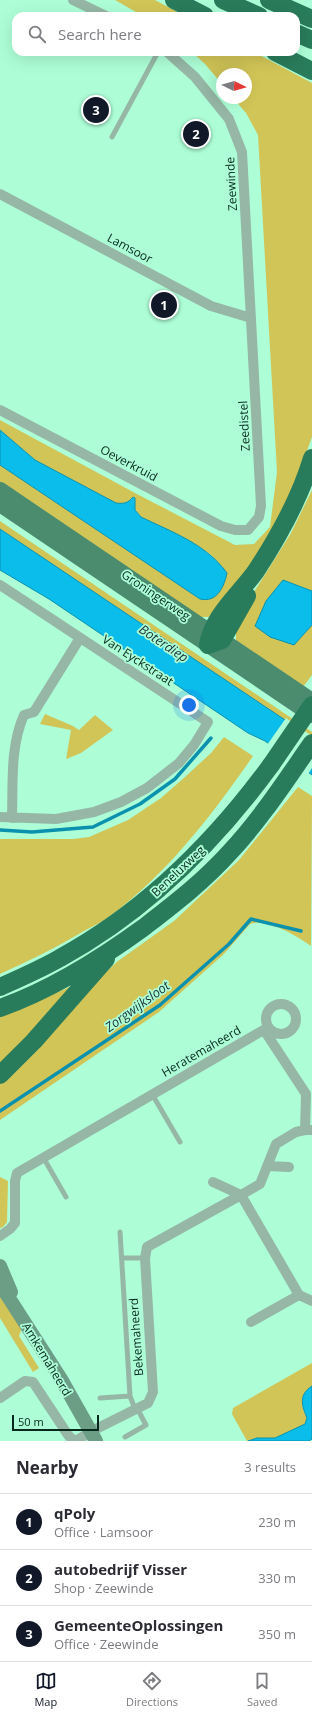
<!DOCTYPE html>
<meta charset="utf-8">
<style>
body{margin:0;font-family:"Open Sans",sans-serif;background:#f2f2f3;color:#2b2b33}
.compass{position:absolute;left:216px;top:68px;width:36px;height:36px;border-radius:50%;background:#fff;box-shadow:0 4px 16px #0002;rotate:95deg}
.scale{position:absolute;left:12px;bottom:10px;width:87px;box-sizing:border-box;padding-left:4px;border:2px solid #07291c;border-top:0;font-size:11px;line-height:14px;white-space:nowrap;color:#07291c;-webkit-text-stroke:3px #adfed7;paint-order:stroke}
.you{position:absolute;left:189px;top:705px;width:14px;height:14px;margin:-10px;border:3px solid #fff;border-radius:50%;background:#1a73e8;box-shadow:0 0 0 6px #1a73e833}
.badge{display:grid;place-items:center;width:26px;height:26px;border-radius:50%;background:#111827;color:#fff;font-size:13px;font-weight:700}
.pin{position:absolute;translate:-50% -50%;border:2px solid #fff;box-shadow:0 1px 4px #0006}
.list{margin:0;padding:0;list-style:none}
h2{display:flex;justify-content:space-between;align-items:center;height:52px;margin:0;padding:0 16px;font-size:17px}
h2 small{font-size:13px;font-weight:400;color:#7c7c81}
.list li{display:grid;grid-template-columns:26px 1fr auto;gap:12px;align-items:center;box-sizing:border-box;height:56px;padding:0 16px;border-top:1px solid #e1e1e2}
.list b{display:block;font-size:15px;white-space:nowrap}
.list p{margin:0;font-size:13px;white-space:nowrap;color:#7c7c81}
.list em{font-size:13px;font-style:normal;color:#7c7c81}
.icon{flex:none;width:22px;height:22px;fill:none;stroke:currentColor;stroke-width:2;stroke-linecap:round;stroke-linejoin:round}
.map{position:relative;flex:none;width:312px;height:1441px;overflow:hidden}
.search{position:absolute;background:#fff;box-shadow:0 4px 16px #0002;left:12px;right:12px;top:12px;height:44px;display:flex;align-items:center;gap:10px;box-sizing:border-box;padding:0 14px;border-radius:12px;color:#7c7c81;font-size:15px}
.sheet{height:220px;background:#fff}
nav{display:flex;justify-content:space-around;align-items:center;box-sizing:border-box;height:56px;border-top:1px solid #e1e1e2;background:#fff;font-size:11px;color:#7c7c81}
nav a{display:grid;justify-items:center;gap:2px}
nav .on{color:#111827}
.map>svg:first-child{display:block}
.green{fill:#d1c557}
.water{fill:#0bbdeb;stroke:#0a91ad}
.pier{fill:#adfed7}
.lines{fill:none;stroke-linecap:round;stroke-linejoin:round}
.stream{stroke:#0a91ad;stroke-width:3.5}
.lane{stroke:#96b7a6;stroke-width:5}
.street{stroke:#96b7a6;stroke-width:10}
.secondary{stroke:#6c9e86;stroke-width:14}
.primary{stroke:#4b8c6f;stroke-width:16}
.highway{stroke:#297c5b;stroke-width:18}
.highway-bridge{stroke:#297c5b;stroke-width:18}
.labels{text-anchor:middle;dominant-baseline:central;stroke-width:3.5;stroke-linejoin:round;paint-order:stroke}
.street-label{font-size:12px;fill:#07291c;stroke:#adfed7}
.water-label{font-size:13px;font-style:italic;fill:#1a313a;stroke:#adfed7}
</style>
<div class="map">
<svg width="312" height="1441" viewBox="0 0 312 1441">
<rect width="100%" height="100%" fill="#adfed7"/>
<path class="green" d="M115,0H155L185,16H143Z
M192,52H254L312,83V437L288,503L253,566L209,617H195L0,484V465L200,599L206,600L227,573L210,554L195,544L141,517L129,501L124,504L116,503L35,460L0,430V420L135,493L235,545L254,544L270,527L277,472L258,135L246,113L233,98H246V74H222V84L205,64Z
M312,490V591L283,580L294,645L312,625V675L303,687L244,648L236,640V624L254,592L291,533Z
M0,521L312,732V738L0,529Z
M45,714L73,726L79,730L95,715L113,730L81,753L66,759L71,730L40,724Z
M224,737L253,756C213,814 167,874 110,916C102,922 93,926 84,931C57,947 29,961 0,974V839H73L89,837L128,820L161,798L185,777L211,753Z
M298,787L312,796L311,946C297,936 267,918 250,924L224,954L159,1012L0,1120V1084L15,1071L77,998L118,961L174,921L239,860Z
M81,982L0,1069V1017Z
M0,1177L8,1181L7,1222L3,1227L0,1228Z
M0,1295L22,1328L19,1336L39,1368L33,1372L0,1318Z
M312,1363V1386C298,1395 301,1406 307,1418L305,1424L275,1438H257L247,1441L232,1414L233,1408Z"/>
<path class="water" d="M0,430L35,460L116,503C124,504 128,503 133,497L135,498V510L141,517C172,532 206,544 227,573C224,587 217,603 200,599L0,465Z
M0,529L312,738V775L265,741L248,733L49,599L0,570Z
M283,580L312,591V625L294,645L270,637L255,626L266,601Z
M312,1386V1439L309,1441H248L257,1438H275L305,1424L307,1418C302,1406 298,1395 312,1386Z"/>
<path class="pier" d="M286,718L312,736V768L308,774L267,745Z"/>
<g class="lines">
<path class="stream" d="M0,830L32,832L93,827L140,804L175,779L211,738
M0,1111L160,1005L229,944L251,919L301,931"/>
<path class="lane" d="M112,137L158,52
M152,1094L180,1142
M43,1157L66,1197
M122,1258H145
M130,1396L135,1409
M100,1398L130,1396L120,1232
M125,1437L146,1425L137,1408"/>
<path class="street" d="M73,0L106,16
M0,194L211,306L251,318
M0,410L221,526L235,530H248L259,517L261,506L242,152L229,119L195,77L167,52
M0,585L208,722L194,745L179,763L147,788L121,802L94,812L56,819L0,817
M12,818C13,784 10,746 24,715L34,712L80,638
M266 1019a15 15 0 1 1 30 0a15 15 0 1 1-30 0Z
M264,1030L306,1094L305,1130H312
M267,1166L289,1167
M0,1236L10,1229L15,1223V1181L17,1173L267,1028
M299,1295L312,1301
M251,1322L299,1295L241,1195L260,1184L276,1144L296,1132L305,1130
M0,1398L25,1381L33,1382L68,1435L74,1441
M76,1441L90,1432L148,1403L153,1392L145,1258L147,1247L241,1195L213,1182"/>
<path class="secondary" d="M0,1266L11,1292
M0,1284L61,1379L96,1441"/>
<path class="primary" d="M0,490L312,701
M0,504L312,715"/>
<path class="highway" d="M174,0L205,16
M223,0L259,16
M269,0L312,19
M296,33L312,40
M275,52L312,71
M208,645C213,615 239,595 256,571C279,536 300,498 312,458
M208,645L222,640L247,596
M0,987C20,978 41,969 60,958C146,911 214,843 271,765
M0,1008C51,990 99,960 143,928C174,904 203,882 230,852C261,819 286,780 312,743
M0,1075L34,1041L106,959"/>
<path class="highway-bridge" d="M271,765L312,705"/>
</g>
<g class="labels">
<g class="street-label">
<text transform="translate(231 184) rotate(-93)">Zeewinde</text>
<text transform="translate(130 248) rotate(28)">Lamsoor</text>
<text transform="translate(244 426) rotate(-93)">Zeedistel</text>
<text transform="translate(129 463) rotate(28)">Oeverkruid</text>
<text transform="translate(156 595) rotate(34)">Groningerweg</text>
<text transform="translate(138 660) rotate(33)">Van Eyckstraat</text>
<text transform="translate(178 871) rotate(-43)">Beneluxweg</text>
<text transform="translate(201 1051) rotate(-30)">Heratemaheerd</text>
<text transform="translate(136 1337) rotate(-94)">Bekemaheerd</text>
<text transform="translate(47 1359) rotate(59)">Amkemaheerd</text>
</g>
<g class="water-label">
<text transform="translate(164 643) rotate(34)">Boterdiep</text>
<text transform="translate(137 1006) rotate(-36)">Zorgwijksloot</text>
</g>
</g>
</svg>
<svg class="compass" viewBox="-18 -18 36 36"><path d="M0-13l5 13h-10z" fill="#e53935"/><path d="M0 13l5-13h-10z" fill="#7c7c81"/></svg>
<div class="scale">50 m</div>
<div class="you"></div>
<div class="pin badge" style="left:164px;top:305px">1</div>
<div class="pin badge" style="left:196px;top:134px">2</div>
<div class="pin badge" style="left:96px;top:110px">3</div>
<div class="search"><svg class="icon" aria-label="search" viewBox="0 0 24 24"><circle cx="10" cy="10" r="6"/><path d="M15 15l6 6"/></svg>Search here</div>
</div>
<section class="sheet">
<h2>Nearby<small>3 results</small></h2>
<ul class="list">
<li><span class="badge">1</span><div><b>qPoly</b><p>Office · Lamsoor</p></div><em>230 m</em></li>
<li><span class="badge">2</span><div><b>autobedrijf Visser</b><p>Shop · Zeewinde</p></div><em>330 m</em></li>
<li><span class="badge">3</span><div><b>GemeenteOplossingen</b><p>Office · Zeewinde</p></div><em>350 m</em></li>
</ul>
</section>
<nav>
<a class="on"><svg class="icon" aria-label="map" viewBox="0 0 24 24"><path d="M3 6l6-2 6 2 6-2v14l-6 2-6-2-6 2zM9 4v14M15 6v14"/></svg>Map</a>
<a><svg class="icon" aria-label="directions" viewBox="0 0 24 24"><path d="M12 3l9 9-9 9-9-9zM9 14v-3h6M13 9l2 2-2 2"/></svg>Directions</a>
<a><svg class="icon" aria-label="saved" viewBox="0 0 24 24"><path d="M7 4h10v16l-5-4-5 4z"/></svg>Saved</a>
</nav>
